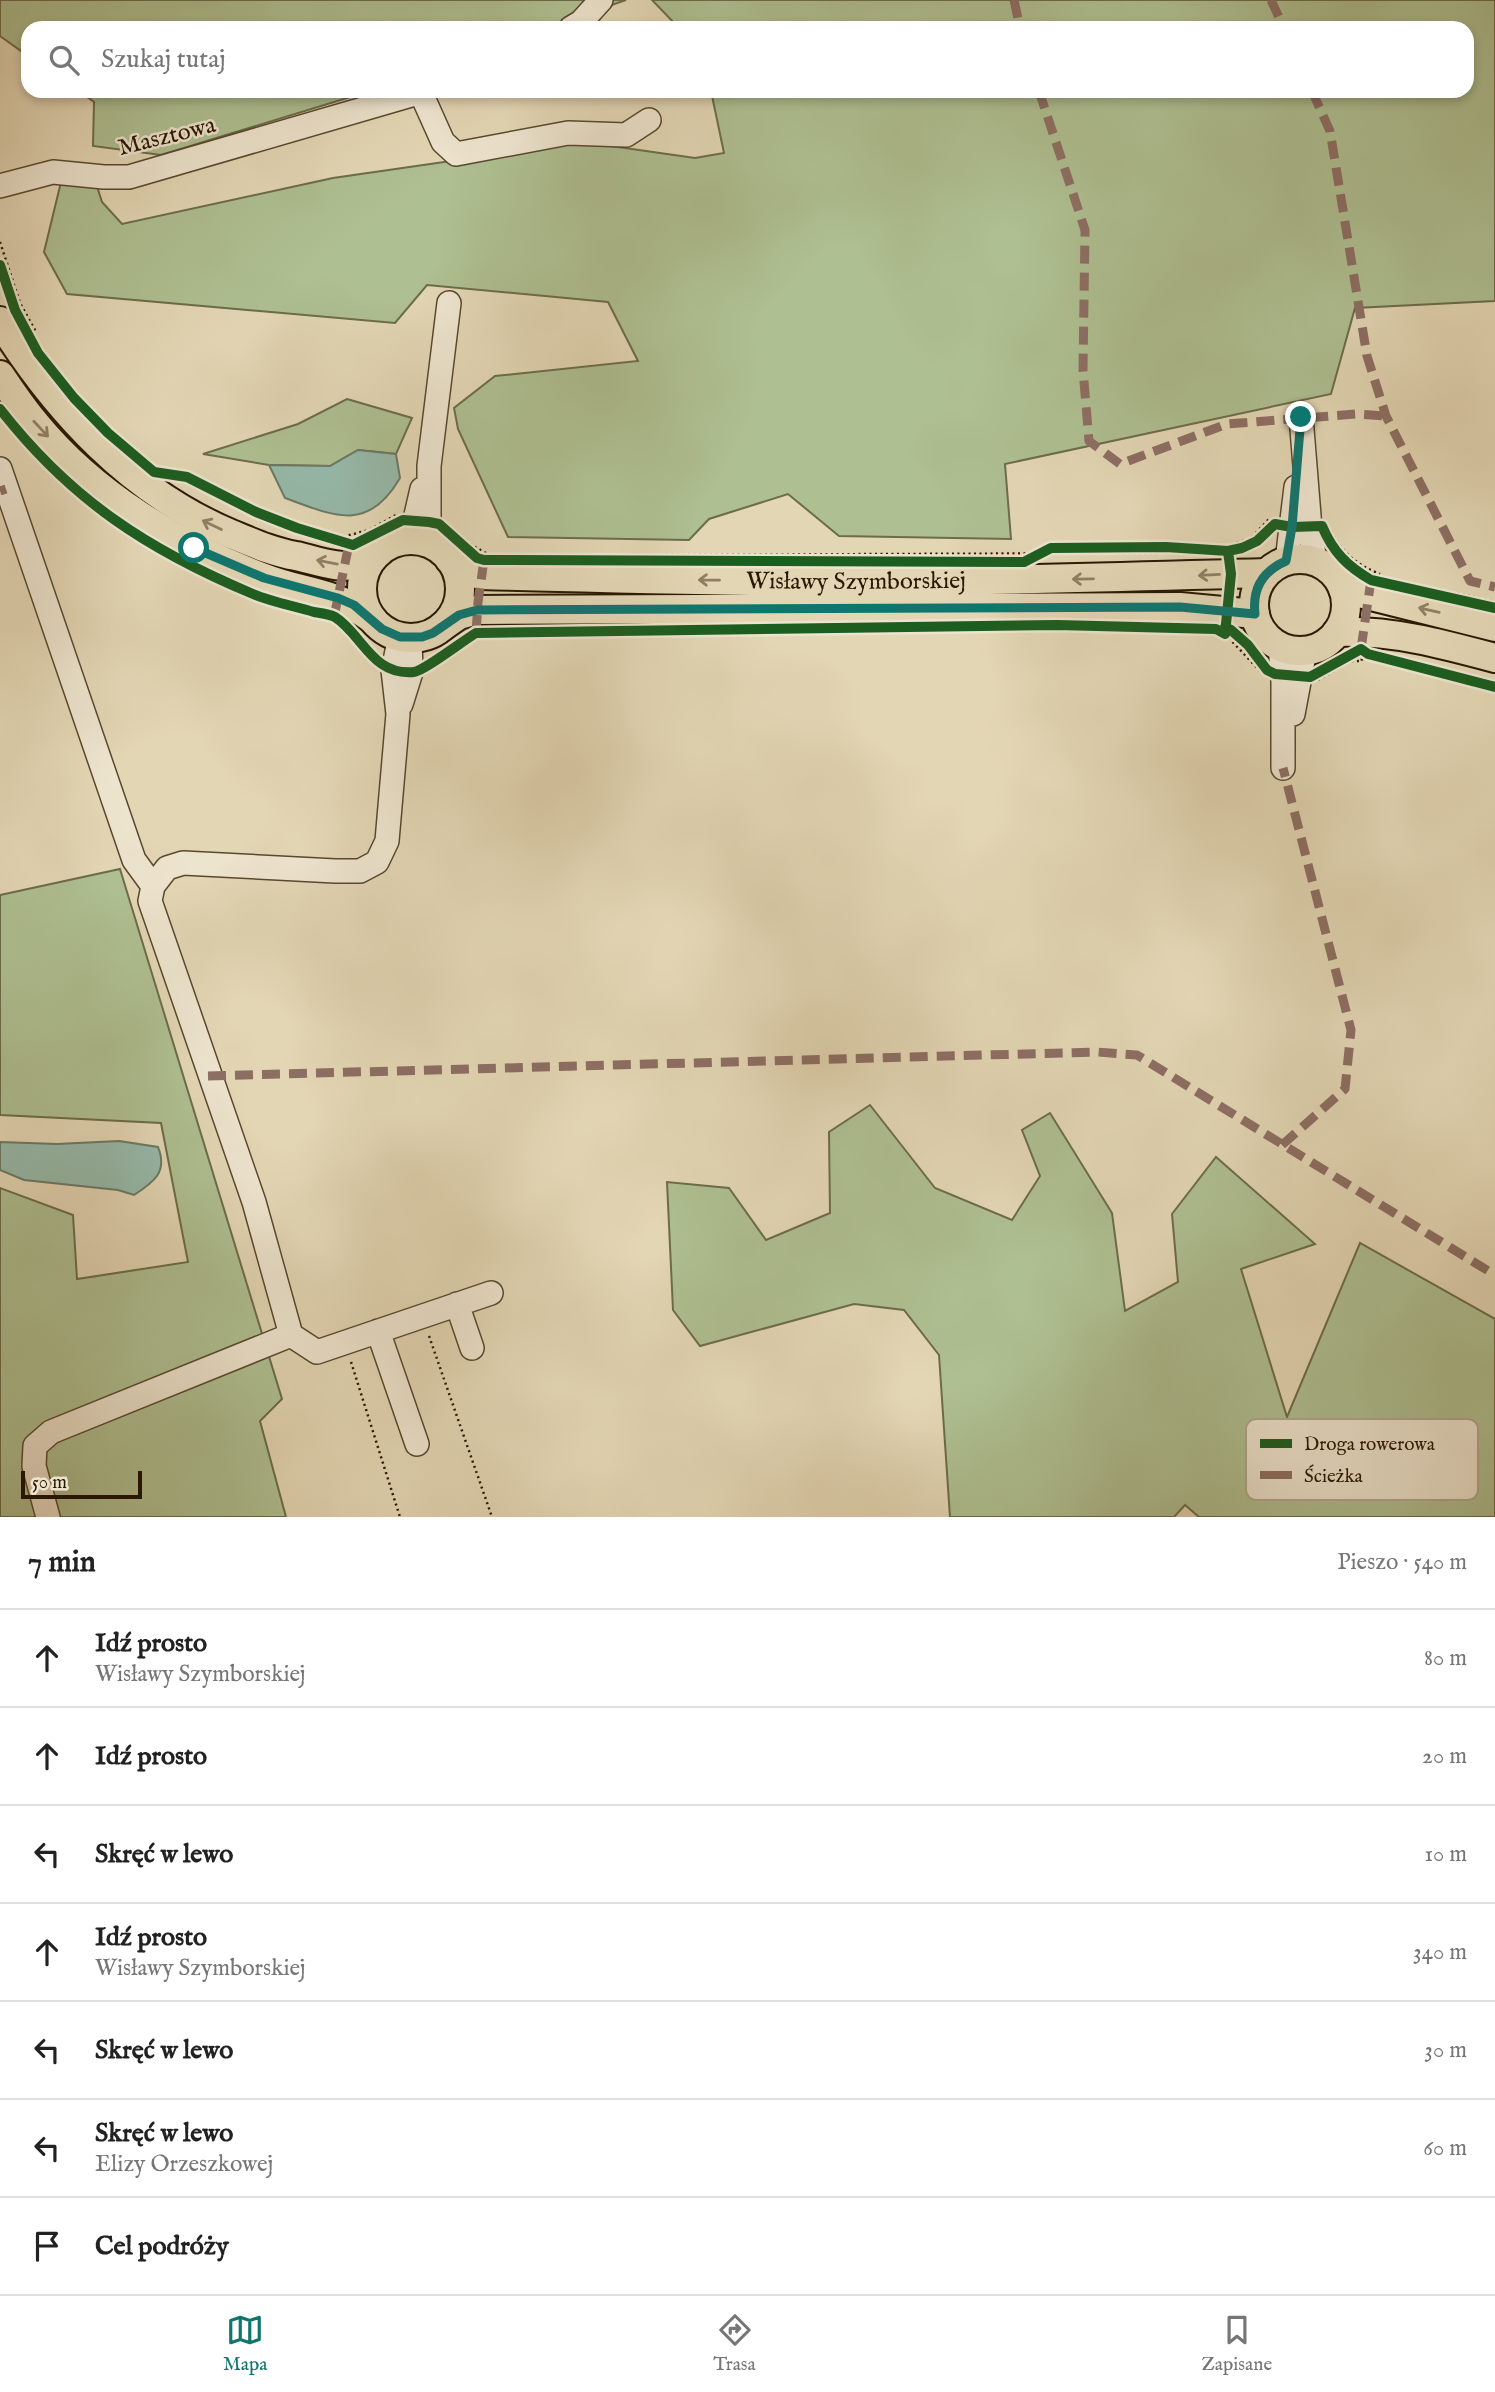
<!DOCTYPE html>
<html lang="pl">
<meta charset="utf-8">
<style>
body{margin:0;font-family:"IM FELL English",serif;background:#f2f2f2;color:#222}
.scale{position:absolute;left:21px;bottom:18px;width:121px;box-sizing:border-box;padding-left:7px;border:4px solid #2a1802;border-top:0;font-size:19px;line-height:24px;white-space:nowrap;color:#2a1802;-webkit-text-stroke:5px #ede4ce;paint-order:stroke}
.stop{position:absolute;width:21px;height:21px;margin:-16px;border:5px solid #0f766e;border-radius:50%;background:#fff}
.stop.end{background:#0f766e;border-color:#fff;box-shadow:0 2px 7px #0008}
.list{margin:0;padding:0;list-style:none}
h2{display:flex;justify-content:space-between;align-items:center;height:91px;margin:0;padding:0 28px;font-size:30px}
h2 small{font-size:23px;font-weight:400;color:#767676}
.list li{display:grid;grid-template-columns:46px 1fr auto;gap:21px;align-items:center;box-sizing:border-box;height:98px;padding:0 28px;border-top:2px solid #e0e0e0}
.list b{display:block;font-size:26px;white-space:nowrap}
.list p{margin:0;font-size:23px;white-space:nowrap;color:#767676}
.list em{font-size:23px;font-style:normal;color:#767676}
.icon{flex:none;width:38px;height:38px;fill:none;stroke:currentColor;stroke-width:2;stroke-linecap:round;stroke-linejoin:round}
.map{position:relative;flex:none;width:1495px;height:1517px;overflow:hidden}
.search{position:absolute;background:#fff;box-shadow:0 4px 10px #0003;left:21px;right:21px;top:21px;height:77px;display:flex;align-items:center;gap:18px;box-sizing:border-box;padding:0 24px;border-radius:21px;color:#767676;font-size:26px}
.sheet{height:777px;background:#fff}
nav{display:flex;justify-content:space-around;align-items:center;box-sizing:border-box;height:98px;border-top:2px solid #e0e0e0;background:#fff;font-size:19px;color:#767676}
nav a{display:grid;justify-items:center;gap:4px}
nav .on{color:#0f766e}
.map>svg:first-child{display:block}
.green{fill:#aebf91;stroke:#6c6c4a;stroke-width:2}
.water{fill:#96b9a9;stroke:#6b7966;stroke-width:2}
.lines{fill:none;stroke-linecap:round;stroke-linejoin:round}
.minor-casing{stroke:#58482e;stroke-width:26}
.major-casing{stroke:#2a1802;stroke-width:32}
.path{stroke:#2a1802;stroke-width:2.5;stroke-dasharray:2 3.5;stroke-linecap:butt}
.minor{stroke:#ede4ce;stroke-width:23}
.major{stroke:#e3d6b4;stroke-width:28}
.quiet{stroke:#8d6e63;stroke-width:9;stroke-dasharray:18 9;stroke-linecap:butt}
.cycleway-casing{stroke:#ede4ce;stroke-width:15}
.cycleway{stroke:#1b5e20;stroke-width:10}
.oneway{stroke:#908064}
.route{stroke:#0f766e;stroke-width:9}
.labels{text-anchor:middle;dominant-baseline:central;stroke-width:5;stroke-linejoin:round;paint-order:stroke}
.street-label{font-size:24px;fill:#2a1802;stroke:#ede4ce}
.key{fill:#ede4ce;stroke:#b2a791;stroke-width:2}
.key-label{font-size:19px;fill:#2a1802}
</style>
<div class="map">
<svg width="1495" height="1517" viewBox="0 0 1495 1517">
<rect width="100%" height="100%" fill="#e3d6b4"/>
<filter id="stains"><feTurbulence type="fractalNoise" baseFrequency=".00286" numOctaves="4"/><feColorMatrix values="0 0 0 0 .2 0 0 0 0 .09 0 0 0 0 .02 0 0 0 .5 -.17"/></filter>
<radialGradient id="worn" r=".72"><stop offset=".6" stop-color="#630" stop-opacity="0"/><stop offset="1" stop-color="#630" stop-opacity=".3"/></radialGradient>
<path class="green" d="M0,0H626L545,28H28V56L0,36Z
M652,0H1495V301L1355,308L1331,394L1005,464L1011,539L839,536L788,494L709,519L689,540L508,537L458,429L454,408L495,376L638,361L608,302L427,285L395,323L67,294L44,252L61,182L95,180L102,202L122,224L333,178L583,142L695,158L724,153L711,91H1467V28H679Z
M79,91H370L161,155L93,146L94,102Z
M347,399L412,418L396,454L358,450L330,466L269,465L203,454L298,424Z
M1234,622C1254,631 1274,646 1274,670L1269,669C1261,659 1235,632 1234,622Z
M120,869L282,1399L260,1421L286,1517H0V1188L73,1215L77,1279L188,1262L161,1123L0,1115V895Z
M870,1105L935,1188L1012,1220L1040,1176L1022,1130L1050,1113L1112,1213L1125,1311L1178,1282L1172,1214L1216,1157L1315,1244L1241,1269L1287,1417L1360,1243L1495,1319V1517H1199L1185,1505L1174,1517H950L939,1355L904,1310L854,1304L700,1346L673,1310L667,1182L729,1188L766,1240L830,1213L829,1132Z"/>
<path class="water" d="M358,450L396,454L400,478C368,533 334,516 285,498L269,465L330,466Z
M119,1141L158,1147C168,1172 154,1182 134,1195L118,1190L24,1180L0,1170V1142L57,1144Z"/>
<g class="lines">
<defs>
<path id="minor" d="M571,28L581,22L601,0
M421,93L443,142L456,154L568,133L626,135L649,120
M0,186L53,172L104,177H129L425,91
M1301,417L1310,528L1315,561
M0,469L134,860L153,886L150,901L254,1202L291,1335L317,1352L491,1293
M410,541L422,489
M429,544V466L449,303
M1287,561L1296,487
M1280,646L1283,681V768
M401,704L411,672L410,638
M1293,714L1305,650
M153,886L167,868L183,863L335,871H360L377,862L387,841L398,714L393,670L400,637
M457,1304L472,1348
M378,1331L417,1444
M48,1517L34,1466L35,1446L51,1432L291,1335"/>
<g id="major">
<path d="M0,321C57,412 130,491 231,534C253,543 273,552 296,556C315,560 340,570 359,564C366,561 372,556 378,553"/>
<path d="M0,375C11,391 22,408 35,423C93,494 177,545 262,577C302,593 335,591 371,618"/>
<circle cx="411" cy="589" r="49"/>
<circle cx="1300" cy="605" r="46"/>
<path id="s1" d="M450,560L466,571L481,575C596,578 711,581 826,582C973,582 1119,577 1266,573"/>
<path d="M1343,589L1495,627"/>
<path d="M443,626L459,615L477,610L1180,607L1255,614"/>
<path d="M1337,632C1391,630 1443,644 1495,658"/>
</g>
</defs>
<use href="#minor" class="minor-casing"/>
<use href="#major" class="major-casing"/>
<path class="path" d="M0,242L20,303L36,332
M169,473L273,525
M449,526L473,546L486,553
M1331,531C1342,553 1357,565 1380,574
M348,544L346,536L369,530L396,515
M1226,553L1228,546L1251,538L1269,519L1273,522
M622,555L1158,553
M1457,593L1495,602
M1225,634L1261,672
M1318,680L1351,661H1362L1361,653
M429,1336L492,1517
M351,1362L400,1517"/>
<use href="#minor" class="minor"/>
<use href="#major" class="major"/>
<path class="quiet" d="M1014,0L1020,28
M1271,0L1284,28
M1039,91L1085,230L1083,370L1089,441L1120,464L1227,424L1356,414L1386,416
M1312,91L1330,131L1367,356L1386,416L1470,581L1495,587
M0,491L6,489
M334,617L349,544
M476,633L478,602L484,560
M1361,649L1371,580
M208,1076L1097,1052L1137,1055L1495,1275
M1282,1145L1345,1089L1351,1030L1283,768"/>
<defs>
<path id="cycleway" d="M0,265L15,310L38,353L74,398L108,433L154,472L187,477L256,512L297,528L353,545L403,520L429,522L439,524L477,558L484,560L1024,562L1051,548L1166,547L1228,551L1242,548L1257,541L1275,524L1292,527L1322,526C1333,552 1347,566 1371,580L1495,608
M0,409C71,500 148,550 253,594C272,602 294,606 314,612C320,613 329,614 335,617C363,635 372,676 414,672C424,671 464,640 476,633L1057,625L1216,629L1225,634L1231,574L1228,551
M1225,627L1231,630L1248,645L1267,670L1275,674L1310,677L1361,649L1368,654L1495,687"/>
</defs>
<use href="#cycleway" class="cycleway-casing"/>
<use href="#cycleway" class="cycleway"/>
</g>
<defs><path id="oneway-shaft" d="M-6 0H5M1.5-3L5.5 0L1.5 3" fill="none" stroke-width="1.6" stroke-linecap="round" stroke-linejoin="round" transform="scale(1.75)"/></defs>
<g class="oneway">
<use href="#oneway-shaft" transform="translate(41 429) rotate(47)"/>
<use href="#oneway-shaft" transform="translate(212 525) rotate(-154)"/>
<use href="#oneway-shaft" transform="translate(327 562) rotate(-169)"/>
<use href="#oneway-shaft" transform="translate(1209 575) rotate(177)"/>
<use href="#oneway-shaft" transform="translate(1083 579) rotate(179)"/>
<use href="#oneway-shaft" transform="translate(709 580) rotate(-179)"/>
<use href="#oneway-shaft" transform="translate(1429 610) rotate(-167)"/>
</g>
<g class="lines">
<path class="route" d="M194,548L264,578L338,598L354,605L382,629L400,637H422L433,633L459,615L477,610L1180,607L1255,614C1252,588 1263,571 1286,561L1292,527L1301,417"/>
</g>
<g class="labels">
<g class="street-label">
<text transform="translate(167 137) rotate(-14)">Masztowa</text>
<text stroke="none"><textPath href="#s1" startOffset="410">Wisławy Szymborskiej</textPath></text>
</g>
</g>
<rect x="1246" y="1419" width="232" height="81" rx="10" class="key"/>
<rect x="1260" y="1439" width="32" height="9" fill="#1b5e20"/>
<rect x="1260" y="1471" width="32" height="8" fill="#8d6e63"/>
<g class="key-label">
<text x="1304" y="1450">Droga rowerowa</text>
<text x="1304" y="1482">Ścieżka</text>
</g>
<rect width="100%" height="100%" filter="url(#stains)"/>
<rect width="100%" height="100%" fill="url(#worn)"/>
</svg>
<div class="scale">50 m</div>
<div class="stop" style="left:194px;top:548px"></div>
<div class="stop end" style="left:1301px;top:417px"></div>
<div class="search"><svg class="icon" aria-label="search" viewBox="0 0 24 24"><circle cx="10" cy="10" r="6"/><path d="M15 15l6 6"/></svg>Szukaj tutaj</div>
</div>
<section class="sheet">
<h2>7 min<small>Pieszo · 540 m</small></h2>
<ul class="list">
<li><svg class="icon" aria-label="ahead" viewBox="0 0 24 24"><path d="M12 20V5M6 11l6-6 6 6"/></svg><div><b>Idź prosto</b><p>Wisławy Szymborskiej</p></div><em>80 m</em></li>
<li><svg class="icon" aria-label="ahead" viewBox="0 0 24 24"><path d="M12 20V5M6 11l6-6 6 6"/></svg><div><b>Idź prosto</b></div><em>20 m</em></li>
<li><svg class="icon" aria-label="left" viewBox="0 0 24 24"><path d="M17 20v-9H6M10 6l-5 5 5 5"/></svg><div><b>Skręć w lewo</b></div><em>10 m</em></li>
<li><svg class="icon" aria-label="ahead" viewBox="0 0 24 24"><path d="M12 20V5M6 11l6-6 6 6"/></svg><div><b>Idź prosto</b><p>Wisławy Szymborskiej</p></div><em>340 m</em></li>
<li><svg class="icon" aria-label="left" viewBox="0 0 24 24"><path d="M17 20v-9H6M10 6l-5 5 5 5"/></svg><div><b>Skręć w lewo</b></div><em>30 m</em></li>
<li><svg class="icon" aria-label="left" viewBox="0 0 24 24"><path d="M17 20v-9H6M10 6l-5 5 5 5"/></svg><div><b>Skręć w lewo</b><p>Elizy Orzeszkowej</p></div><em>60 m</em></li>
<li><svg class="icon" aria-label="arrive" viewBox="0 0 24 24"><path d="M6 21V4h12l-3 4 3 4H6"/></svg><div><b>Cel podróży</b></div></li>
</ul>
</section>
<nav>
<a class="on"><svg class="icon" aria-label="map" viewBox="0 0 24 24"><path d="M3 6l6-2 6 2 6-2v14l-6 2-6-2-6 2zM9 4v14M15 6v14"/></svg>Mapa</a>
<a><svg class="icon" aria-label="directions" viewBox="0 0 24 24"><path d="M12 3l9 9-9 9-9-9zM9 14v-3h6M13 9l2 2-2 2"/></svg>Trasa</a>
<a><svg class="icon" aria-label="saved" viewBox="0 0 24 24"><path d="M7 4h10v16l-5-4-5 4z"/></svg>Zapisane</a>
</nav>
